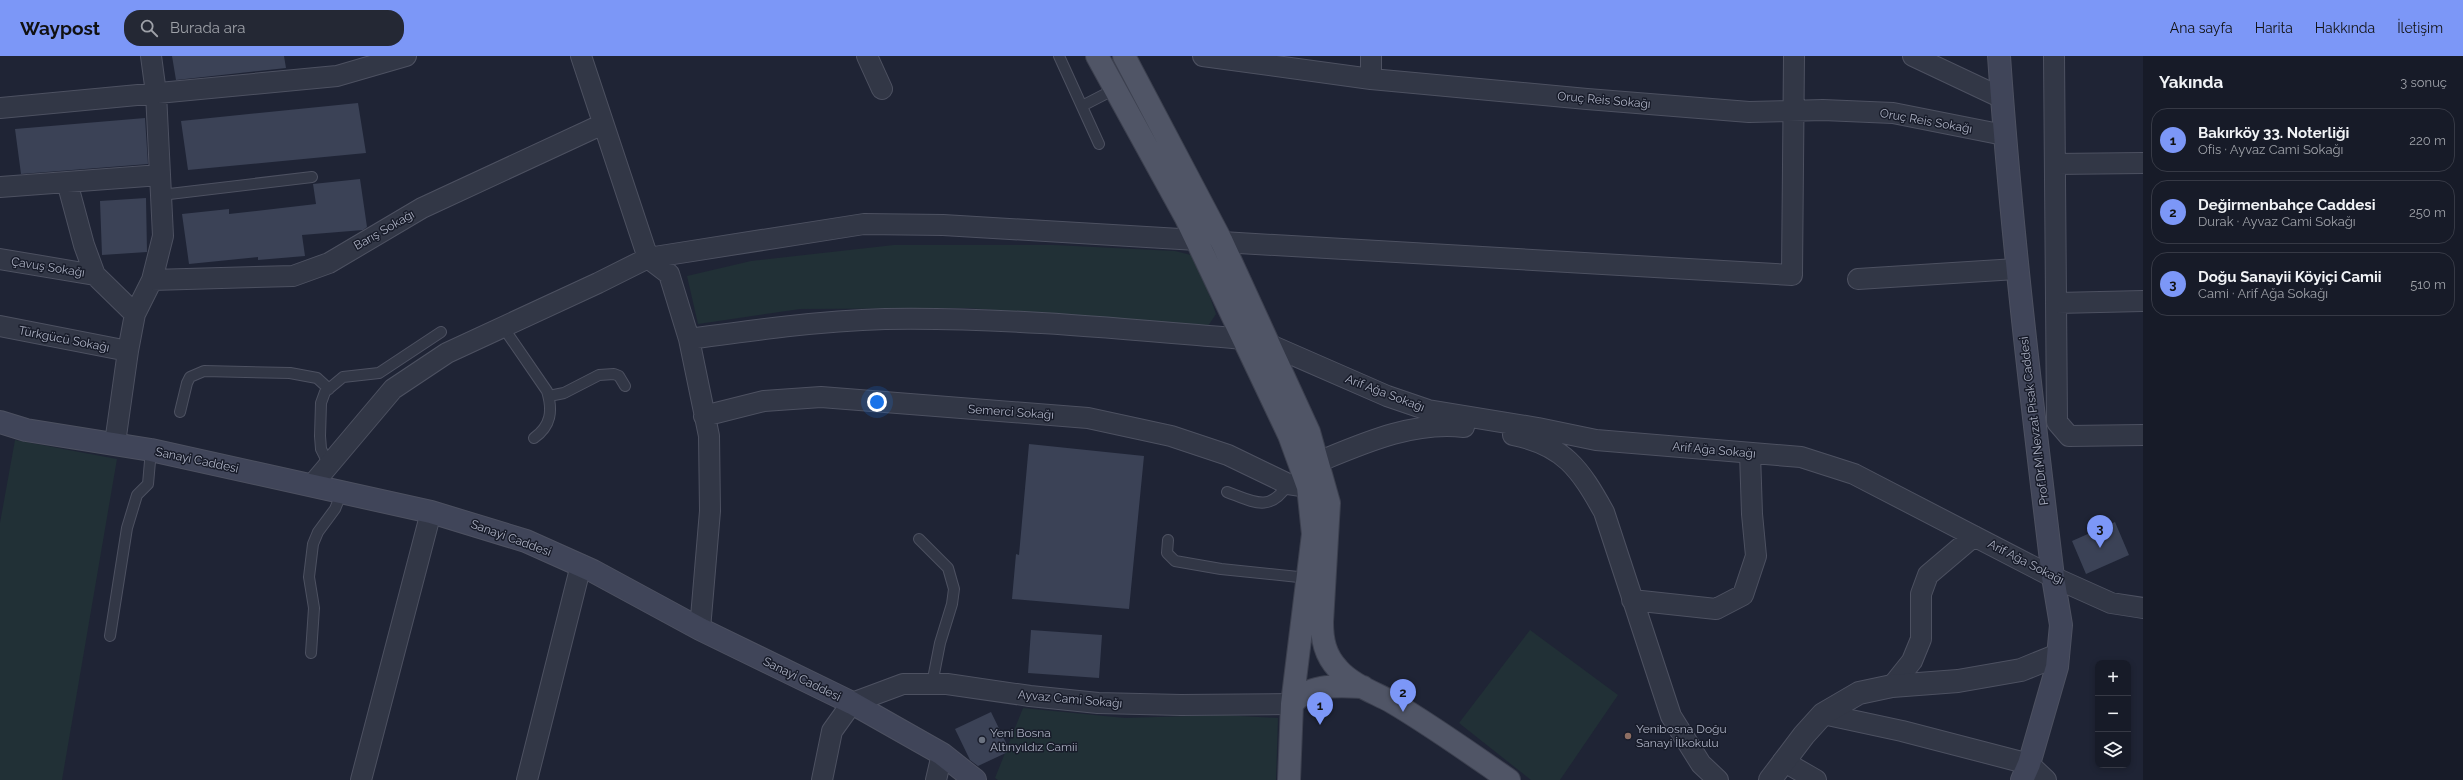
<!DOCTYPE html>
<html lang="tr">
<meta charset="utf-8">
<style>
body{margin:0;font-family:Raleway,sans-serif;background:#242834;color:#f1f3f6}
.controls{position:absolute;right:12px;bottom:12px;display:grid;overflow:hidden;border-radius:8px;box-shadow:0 2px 6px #0003}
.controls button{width:36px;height:36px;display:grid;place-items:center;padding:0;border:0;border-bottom:1px solid #363945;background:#171b28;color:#f1f3f6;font:20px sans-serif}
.you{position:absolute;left:877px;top:346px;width:14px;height:14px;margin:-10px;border:3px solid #fff;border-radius:50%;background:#1a73e8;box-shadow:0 0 0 6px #1a73e833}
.badge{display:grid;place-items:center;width:26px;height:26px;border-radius:50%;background:#7c97f7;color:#111;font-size:13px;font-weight:700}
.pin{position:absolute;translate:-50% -33px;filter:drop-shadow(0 1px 2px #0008)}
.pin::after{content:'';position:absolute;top:21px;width:14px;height:12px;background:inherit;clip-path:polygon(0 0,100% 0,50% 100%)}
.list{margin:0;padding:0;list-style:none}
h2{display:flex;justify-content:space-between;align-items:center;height:52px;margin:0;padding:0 16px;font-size:17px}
h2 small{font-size:13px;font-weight:400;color:#9ea1a8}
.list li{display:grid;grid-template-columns:26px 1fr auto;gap:12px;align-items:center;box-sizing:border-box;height:64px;margin:0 8px 8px;padding:0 8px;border:1px solid #363945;border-radius:16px}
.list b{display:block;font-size:15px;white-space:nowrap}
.list p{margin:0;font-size:13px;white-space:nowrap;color:#9ea1a8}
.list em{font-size:13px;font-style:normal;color:#9ea1a8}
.icon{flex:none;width:22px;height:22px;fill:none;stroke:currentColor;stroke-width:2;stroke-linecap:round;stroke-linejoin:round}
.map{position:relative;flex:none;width:2143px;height:724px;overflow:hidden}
header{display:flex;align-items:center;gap:24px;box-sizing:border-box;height:56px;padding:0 20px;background:#7c97f7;color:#111}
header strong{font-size:19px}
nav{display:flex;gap:22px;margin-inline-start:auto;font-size:14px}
.search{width:280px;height:36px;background:#242834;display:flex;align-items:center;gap:10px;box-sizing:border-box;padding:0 14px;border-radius:16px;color:#9ea1a8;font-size:15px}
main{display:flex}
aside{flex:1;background:#171b28}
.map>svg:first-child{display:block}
.green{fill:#213036}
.building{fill:#3b4256}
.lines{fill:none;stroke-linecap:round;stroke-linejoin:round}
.service-casing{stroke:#4d5161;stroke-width:12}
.minor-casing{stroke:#4d5161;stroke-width:22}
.tertiary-casing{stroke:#4d5161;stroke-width:24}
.secondary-casing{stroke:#4d5161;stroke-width:24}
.primary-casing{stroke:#3c404f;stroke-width:24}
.service{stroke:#323746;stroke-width:10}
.minor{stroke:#323746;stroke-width:20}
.tertiary{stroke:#323746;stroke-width:22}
.secondary{stroke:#404559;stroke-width:22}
.primary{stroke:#505566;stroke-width:22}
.education-dot{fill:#8d6e63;stroke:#181c2a;stroke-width:1.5}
.worship-dot{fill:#6b7280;stroke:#181c2a;stroke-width:1.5}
.labels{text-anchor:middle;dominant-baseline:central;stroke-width:3;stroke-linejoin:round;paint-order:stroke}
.street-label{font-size:12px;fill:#acb1c3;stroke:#181c2a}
.poi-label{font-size:12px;fill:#acb1c3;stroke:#181c2a;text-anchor:start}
</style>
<header>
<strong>Waypost</strong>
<div class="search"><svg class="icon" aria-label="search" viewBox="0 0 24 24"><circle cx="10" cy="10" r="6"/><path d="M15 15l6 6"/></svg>Burada ara</div>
<nav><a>Ana sayfa</a><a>Harita</a><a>Hakkında</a><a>İletişim</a></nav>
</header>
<main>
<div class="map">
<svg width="2143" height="724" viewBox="0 0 2143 724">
<rect width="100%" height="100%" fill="#1f2435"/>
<path class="green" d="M894,189H1054L1175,195L1191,199L1200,213L1216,258L1208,270L968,252L800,253L698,268L687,220L751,205Z
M15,384L117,403L62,724H0V467Z
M1530,574L1618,639L1560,724H1531L1459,667Z
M1023,652L1125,662L1223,659L1278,662L1276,724H998L995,722Z"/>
<path class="building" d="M172,0H284L286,12L176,24Z
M358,47L366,97L188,114L181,65Z
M145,62L148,108L21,118L15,73Z
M360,123L367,171L363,174L302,179L305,200L258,204V201L189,208L182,158L229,153V158L316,148L313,128Z
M146,142L147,196L102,199L100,145Z
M1029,388L1144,400L1129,553L1012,543L1016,498L1019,499Z
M2115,466L2129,499L2086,518L2072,485Z
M1031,574L1102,579L1099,622L1028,617Z
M991,656L1010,695L978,710L970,704L955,673Z"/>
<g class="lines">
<defs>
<path id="service" d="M1059,0L1099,88
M1082,50L1115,33
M161,139L312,121
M503,271L547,335C553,355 551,370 534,382
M549,340L564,337L599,319L614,318L619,320L625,330
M180,356L187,327L190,321L204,315L290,317L317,322L329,333
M329,409L321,393L320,380L321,347L325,336L343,321L379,317L441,276
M1227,436C1254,446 1270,457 1288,428
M919,483L948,512L954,533L952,548L940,587L932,628
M1168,484L1167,497L1175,505L1221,513L1308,522
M110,580L127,472L137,439L148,428L151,394
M311,597L314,552L309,521L313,488L318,476L335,453L342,436"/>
<path id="minor" d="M581,0L648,202L669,218L689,283L709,380L710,455L700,573
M867,0L882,33
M1203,0L1371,23L1587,43L1749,56L1823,54L1893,57L2004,79
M1371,0V23
M1913,0L2002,42
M2054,0L2057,366L2069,380L2143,379
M0,52L337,20L406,0
M2055,108L2143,107
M67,126L84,189L95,219L135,258
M0,131L160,119
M1222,186L1792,219L1794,0
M0,203L95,219
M1858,223L2016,213
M152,224L293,220L329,207L422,152L603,68
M2057,247L2143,245
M0,270L128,295
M689,283C754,274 819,265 885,263C1005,261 1124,273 1244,283
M1268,288L1387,340L1428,354L1538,372L1596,384L1801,401L1854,418L2053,521L2111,547L2143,552
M704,360L764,345L821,341L1088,362L1171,380L1228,399L1288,428L1308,431
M1513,379C1564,389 1580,413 1604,456L1671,660L1701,708L1718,724
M115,387L128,295L135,258L152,224L163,180L156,37L151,0
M1318,406C1364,387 1413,365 1464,371
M312,429L393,333L447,297L598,227L648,202L864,168L943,169L1197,184
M1632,544L1716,553L1743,539L1756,500L1752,458L1750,397
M1892,630L1912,605L1921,583V538L1928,519L1974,480
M1823,658L1902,675L2029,708L2046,724
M1783,705L1816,724
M361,724L431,456
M527,724L581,509
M822,724L832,675L852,647L903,628H947L1030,640L1098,647L1181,649L1292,648
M936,724L942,698"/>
<path id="tertiary" d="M1770,724L1804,679L1823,658L1859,637L1892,630L1958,625L2021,614L2058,599"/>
<path id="secondary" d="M1999,0C2011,174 2032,347 2053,521L2061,569L2057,611L2029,708L2022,724
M0,366L26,374L151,394L431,456L526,485L593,515L700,573L852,647L942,698L975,724"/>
<path id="primary" d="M1097,0L1186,162L1289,379L1308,431L1313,478L1292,648L1289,724
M1124,0L1222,186L1309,376L1329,447L1322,566C1322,584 1325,599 1338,613C1351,628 1373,636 1390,645C1431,669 1470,697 1509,724
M1292,648C1310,627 1337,630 1363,631"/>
</defs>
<use href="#service" class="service-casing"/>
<use href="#minor" class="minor-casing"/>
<use href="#tertiary" class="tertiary-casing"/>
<use href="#secondary" class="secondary-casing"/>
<use href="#primary" class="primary-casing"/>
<use href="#service" class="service"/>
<use href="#minor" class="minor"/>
<use href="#tertiary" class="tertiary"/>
<use href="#secondary" class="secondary"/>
<use href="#primary" class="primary"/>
</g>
<circle class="education-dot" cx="1628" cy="680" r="4"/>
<circle class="worship-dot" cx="982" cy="684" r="4"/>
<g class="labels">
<g class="street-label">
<text transform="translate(1604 44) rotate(5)">Oruç Reis Sokağı</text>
<text transform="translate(1926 65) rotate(10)">Oruç Reis Sokağı</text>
<text transform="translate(384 174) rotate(-30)">Barış Sokağı</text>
<text transform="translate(48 211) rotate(9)">Çavuş Sokağı</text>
<text transform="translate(64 283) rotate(11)">Türkgücü Sokağı</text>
<text transform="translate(1385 337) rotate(21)">Arif Ağa Sokağı</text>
<text transform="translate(1011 356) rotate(4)">Semerci Sokağı</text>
<text transform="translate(2034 365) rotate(-97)">Prof.Dr.M.Nevzat Pisak Caddesi</text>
<text transform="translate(1714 394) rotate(5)">Arif Ağa Sokağı</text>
<text transform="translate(197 404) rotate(12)">Sanayi Caddesi</text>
<text transform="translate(511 482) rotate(20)">Sanayi Caddesi</text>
<text transform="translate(2026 506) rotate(27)">Arif Ağa Sokağı</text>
<text transform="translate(802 623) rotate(26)">Sanayi Caddesi</text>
<text transform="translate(1070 643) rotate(5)">Ayvaz Cami Sokağı</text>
</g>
<g class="poi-label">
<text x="1636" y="673">Yenibosna Doğu<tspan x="1636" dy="14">Sanayi İlkokulu</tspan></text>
<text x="990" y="677">Yeni Bosna<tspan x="990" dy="14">Altınyıldız Camii</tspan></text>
</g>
</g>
</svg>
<div class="controls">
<button>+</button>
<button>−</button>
<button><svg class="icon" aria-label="layers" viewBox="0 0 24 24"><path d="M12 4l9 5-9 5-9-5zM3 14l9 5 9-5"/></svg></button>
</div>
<div class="you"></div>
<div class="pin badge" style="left:1320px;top:669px">1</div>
<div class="pin badge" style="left:1403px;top:656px">2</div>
<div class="pin badge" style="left:2100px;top:492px">3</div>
</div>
<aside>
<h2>Yakında<small>3 sonuç</small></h2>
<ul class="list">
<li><span class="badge">1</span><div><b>Bakırköy 33. Noterliği</b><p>Ofis · Ayvaz Cami Sokağı</p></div><em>220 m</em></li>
<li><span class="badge">2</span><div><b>Değirmenbahçe Caddesi</b><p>Durak · Ayvaz Cami Sokağı</p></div><em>250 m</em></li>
<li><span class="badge">3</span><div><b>Doğu Sanayii Köyiçi Camii</b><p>Cami · Arif Ağa Sokağı</p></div><em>510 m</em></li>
</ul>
</aside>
</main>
